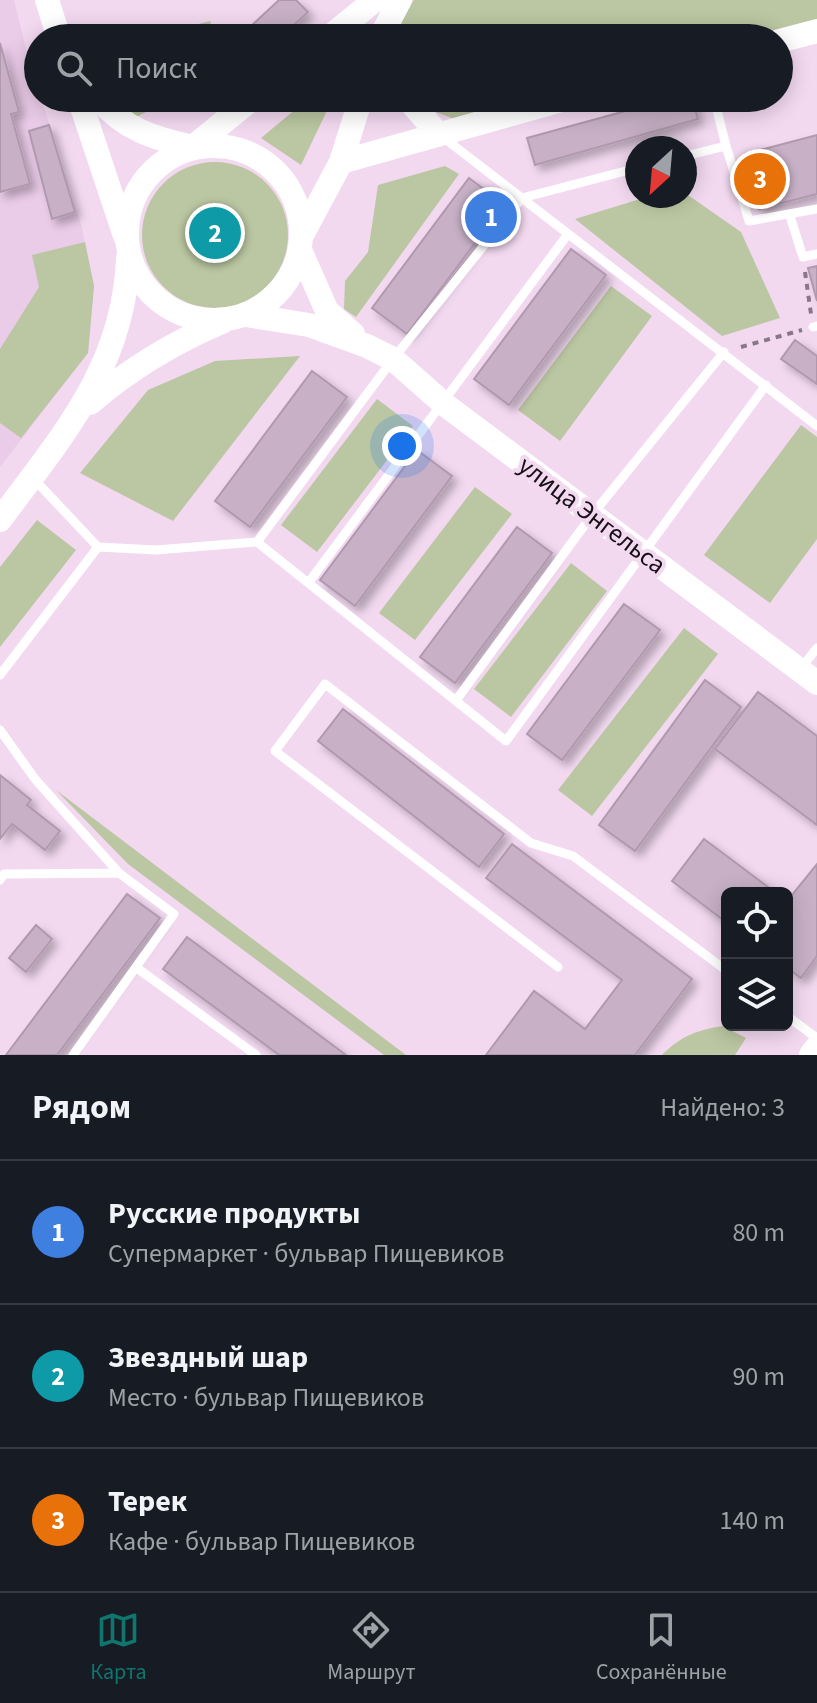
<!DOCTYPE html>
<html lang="ru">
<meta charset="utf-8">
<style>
body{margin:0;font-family:"Source Sans 3",sans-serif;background:#20242c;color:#f1f3f6}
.controls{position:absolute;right:24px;bottom:24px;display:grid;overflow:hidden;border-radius:12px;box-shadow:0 4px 20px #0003}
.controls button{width:72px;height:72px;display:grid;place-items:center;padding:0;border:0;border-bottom:2px solid #363941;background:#171b24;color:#f1f3f6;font:40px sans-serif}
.compass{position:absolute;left:625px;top:136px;width:72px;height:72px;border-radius:50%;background:#171b24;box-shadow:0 4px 20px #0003;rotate:206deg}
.you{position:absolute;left:402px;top:446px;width:28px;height:28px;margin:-20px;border:6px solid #fff;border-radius:50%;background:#1a73e8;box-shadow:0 0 0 12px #1a73e833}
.badge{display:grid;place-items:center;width:52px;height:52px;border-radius:50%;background:#0f766e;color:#fff;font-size:26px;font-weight:700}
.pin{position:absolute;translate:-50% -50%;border:4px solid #fff;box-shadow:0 2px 8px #0006}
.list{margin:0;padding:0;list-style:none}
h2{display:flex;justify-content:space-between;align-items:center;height:104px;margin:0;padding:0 32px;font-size:34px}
h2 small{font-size:26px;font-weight:400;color:#9ea1a6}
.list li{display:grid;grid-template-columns:52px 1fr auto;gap:24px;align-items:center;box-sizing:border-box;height:144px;padding:0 32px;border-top:2px solid #363941}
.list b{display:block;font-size:30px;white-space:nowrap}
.list p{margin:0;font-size:26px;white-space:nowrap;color:#9ea1a6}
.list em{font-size:26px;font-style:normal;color:#9ea1a6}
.icon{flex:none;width:44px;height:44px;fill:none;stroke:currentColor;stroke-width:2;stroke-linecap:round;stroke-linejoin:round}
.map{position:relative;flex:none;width:817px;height:1055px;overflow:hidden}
.search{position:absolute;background:#171b24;box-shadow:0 4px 20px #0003;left:24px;right:24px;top:24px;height:88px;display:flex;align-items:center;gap:20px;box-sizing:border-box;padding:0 28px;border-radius:44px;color:#9ea1a6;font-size:30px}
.sheet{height:536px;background:#171b24}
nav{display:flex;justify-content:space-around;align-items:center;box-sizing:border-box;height:112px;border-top:2px solid #363941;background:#171b24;font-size:22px;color:#9ea1a6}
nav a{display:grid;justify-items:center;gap:4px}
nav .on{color:#0f766e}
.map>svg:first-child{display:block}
.built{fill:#eacbe8}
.green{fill:#bbc6a2}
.building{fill:#c8b1c7;stroke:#b099ae;stroke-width:2;filter:url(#shadow)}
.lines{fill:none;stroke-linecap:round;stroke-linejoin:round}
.path{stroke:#887787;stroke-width:4;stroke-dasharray:6 6;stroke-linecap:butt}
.service{stroke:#fff;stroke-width:9}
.secondary{stroke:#fff;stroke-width:24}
.labels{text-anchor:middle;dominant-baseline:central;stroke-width:8;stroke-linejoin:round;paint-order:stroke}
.street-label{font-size:26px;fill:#170f17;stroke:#f2d9f0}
</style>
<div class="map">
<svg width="817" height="1055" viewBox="0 0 817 1055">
<defs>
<filter id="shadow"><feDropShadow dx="5.5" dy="5.5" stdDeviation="4" flood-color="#0004"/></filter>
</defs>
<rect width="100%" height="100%" fill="#f2d9f0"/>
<path class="built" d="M0,0H14L38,98H41L81,224L94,286L88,353L0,467Z"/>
<path class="green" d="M414,0H817V20L752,38H403L400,19Z
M210,21L217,38H144Z
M101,98H174L136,117Z
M309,98H333L301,165L261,138Z
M420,98H531L454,119L436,112Z
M142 235a73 73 0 1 1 146 0a73 73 0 1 1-146 0Z
M445,166L459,174L356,317L344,309L345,281L368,252L378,185Z
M685,193L741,232L780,318L722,336L575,219L650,196H685Z
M85,242L94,286L88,353L21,438L0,423V349L39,287L32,255Z
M611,286L652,316L560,441L518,410Z
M300,356L173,521L80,473L148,390L215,361Z
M377,399L413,426L317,552L281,525Z
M801,425L817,437V539L770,603L704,555Z
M475,487L512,514L415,640L379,613Z
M37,520L76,550L0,647V567Z
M571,563L607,591L511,717L474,689Z
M684,628L718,654L592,816L558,790Z
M56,790L406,1055H384L128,864Z
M723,1026L746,1038L735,1055H662C681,1036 697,1030 723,1026Z"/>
<path class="building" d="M279,0H296L308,12L280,38H262L251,26Z
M0,43L19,112L11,114L30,184L0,192Z
M673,98H692L698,119L535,165L527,138Z
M49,125L75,212L52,219L29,131Z
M817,135V194L759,209L745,154Z
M469,178L504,204L407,334L372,308Z
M571,249L606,275L509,405L474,379Z
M817,266V301L808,268Z
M795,340L817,356V384L781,359Z
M312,371L347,397L250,527L215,501Z
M417,450L452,476L355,606L320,580Z
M517,527L552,553L455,683L420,657Z
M624,604L660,630L562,760L527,734Z
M705,680L741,707L635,851L599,825Z
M758,692L817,736V825L715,749Z
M343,709L504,834L479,867L318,741Z
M0,775L31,800L27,805L60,831L45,850L12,824L0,839Z
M704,839L776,893H727V923L672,881Z
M512,844L692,979L635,1055H486L534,991L585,1029L622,980L486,878Z
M817,864V956L801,978L787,968V901Z
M127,894L160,918L57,1055H6Z
M36,925L52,939L26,972L9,958Z
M187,937L346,1055H279L163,969Z"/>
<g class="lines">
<path class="path" d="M805,272L811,314
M741,347L802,330"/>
<path class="service" d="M444,138L817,426
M726,146L749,221L817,209
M685,156L726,146L714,98
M637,168L522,198L393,359L257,542L506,741L766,385
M790,216L803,257L817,254
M813,327L817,326
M98,547L156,550L257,542
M309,582L568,234
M802,667L817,648
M0,675L98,547L33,478
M457,699L592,515L724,352
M0,730L35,779L119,873L4,874L0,880
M558,967L275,751L325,684L531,843L573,856L727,971
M137,968L256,1055
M787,1016L817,1038
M73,1055L174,914L119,873"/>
<path class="secondary" d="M47,0L59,38
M328,38L375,0
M380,38L400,0
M779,41L817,31
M79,98L125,236
M98,98C125,130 153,138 193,147L253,98
M407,98L438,134
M127 233a87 87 0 1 1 174 0a87 87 0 1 1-174 0Z
M341,162L569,98
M302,235L341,162L361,98
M300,250L327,311L353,334
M246,315L309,325L367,346L393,359L444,404L817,683
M90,403C131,368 172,343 222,322
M0,520C61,437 124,368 128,258
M811,1055L817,1047"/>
</g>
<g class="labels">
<g class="street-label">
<text transform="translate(592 515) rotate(37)">улица Энгельса</text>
</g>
</g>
</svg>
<div class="controls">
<button><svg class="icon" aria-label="locate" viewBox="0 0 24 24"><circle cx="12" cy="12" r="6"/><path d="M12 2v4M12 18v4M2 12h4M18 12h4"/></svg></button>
<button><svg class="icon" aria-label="layers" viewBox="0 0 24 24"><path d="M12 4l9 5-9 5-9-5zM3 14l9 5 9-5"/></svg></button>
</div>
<svg class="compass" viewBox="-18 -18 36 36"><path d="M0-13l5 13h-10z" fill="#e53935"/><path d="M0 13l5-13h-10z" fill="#9ea1a6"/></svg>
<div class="you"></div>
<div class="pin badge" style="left:491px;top:217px;background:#3f7fe0">1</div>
<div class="pin badge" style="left:215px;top:233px;background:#0f9aa8">2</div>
<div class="pin badge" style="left:760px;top:179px;background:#e8710a">3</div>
<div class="search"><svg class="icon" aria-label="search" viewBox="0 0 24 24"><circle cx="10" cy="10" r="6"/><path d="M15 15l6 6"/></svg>Поиск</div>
</div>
<section class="sheet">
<h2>Рядом<small>Найдено: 3</small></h2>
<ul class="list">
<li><span class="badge" style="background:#3f7fe0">1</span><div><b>Русские продукты</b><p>Супермаркет · бульвар Пищевиков</p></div><em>80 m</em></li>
<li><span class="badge" style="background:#0f9aa8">2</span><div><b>Звездный шар</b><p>Место · бульвар Пищевиков</p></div><em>90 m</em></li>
<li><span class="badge" style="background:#e8710a">3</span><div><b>Терек</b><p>Кафе · бульвар Пищевиков</p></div><em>140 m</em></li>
</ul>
</section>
<nav>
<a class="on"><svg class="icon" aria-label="map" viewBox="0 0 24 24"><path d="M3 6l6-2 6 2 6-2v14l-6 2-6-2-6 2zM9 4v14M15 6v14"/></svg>Карта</a>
<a><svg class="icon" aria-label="directions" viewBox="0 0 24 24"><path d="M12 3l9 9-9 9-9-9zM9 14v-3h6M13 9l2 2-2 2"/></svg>Маршрут</a>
<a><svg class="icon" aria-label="saved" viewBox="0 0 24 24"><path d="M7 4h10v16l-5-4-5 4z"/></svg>Сохранённые</a>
</nav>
